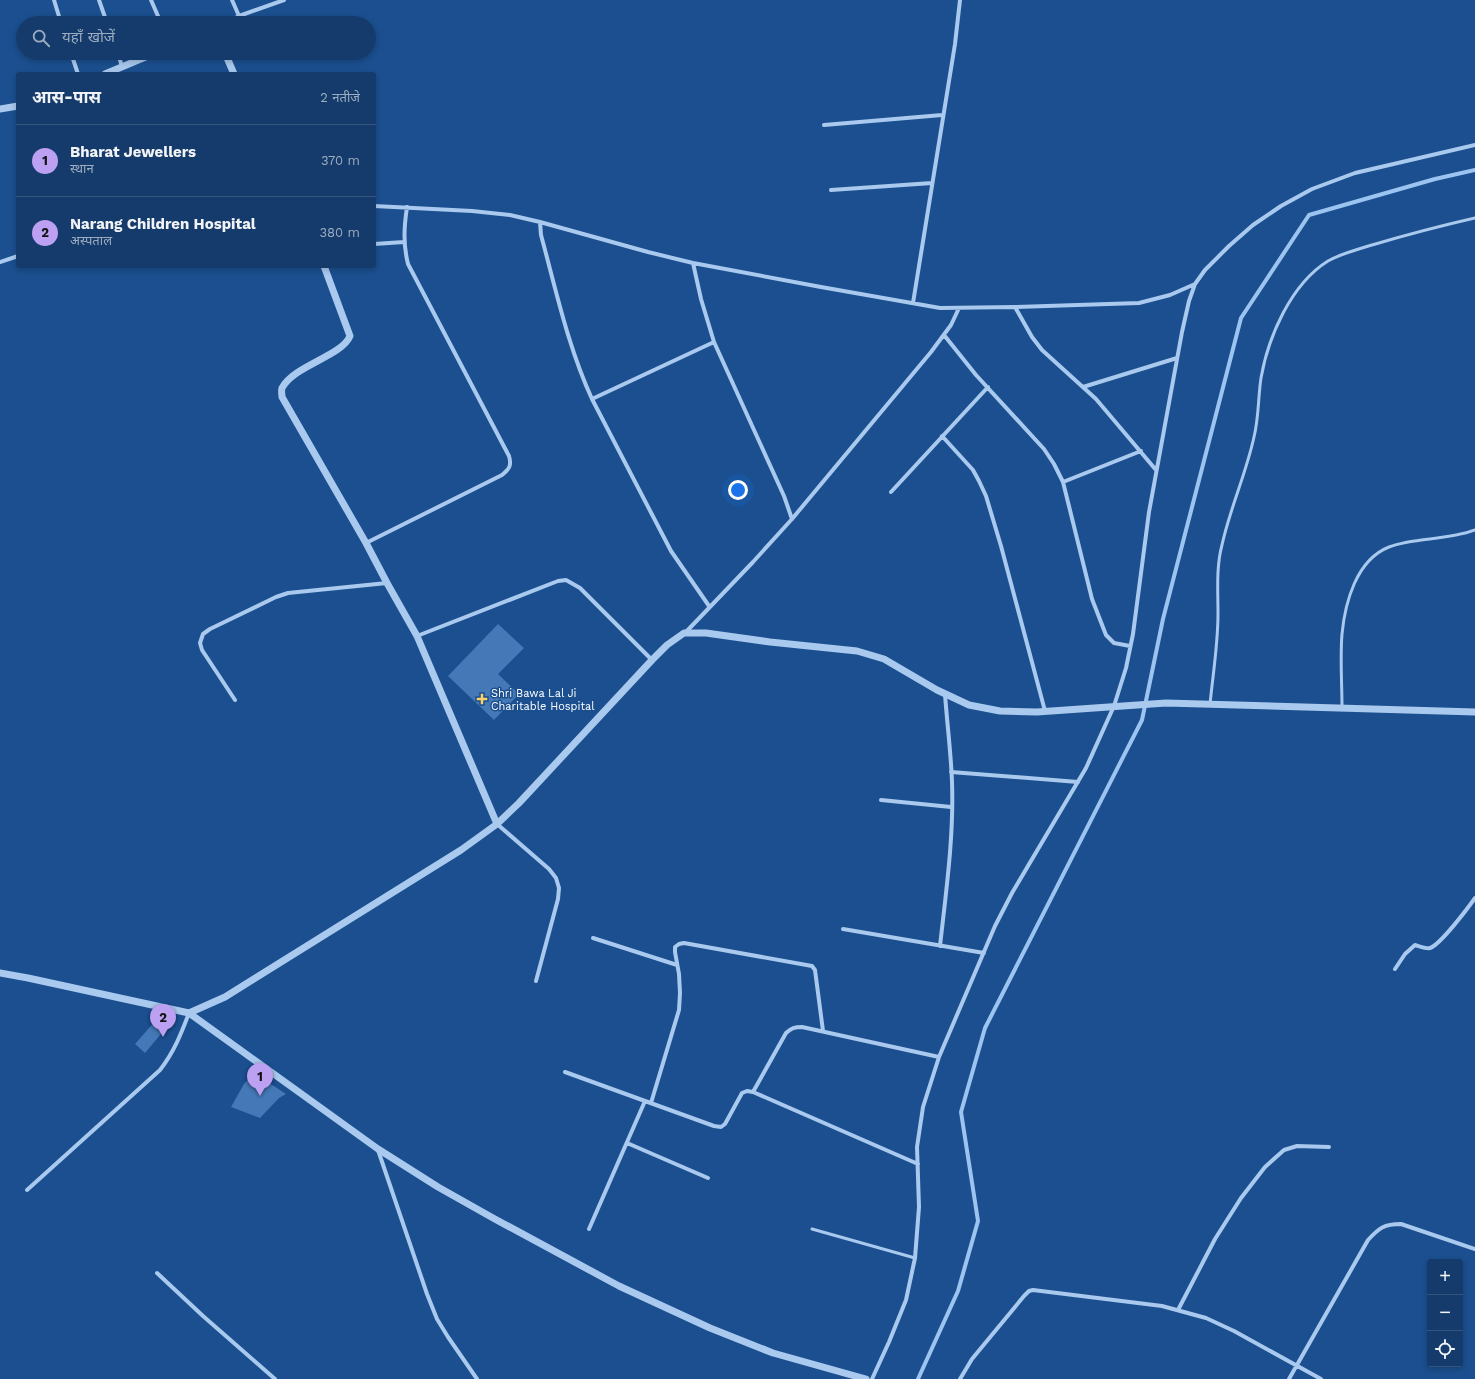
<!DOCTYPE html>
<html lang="hi">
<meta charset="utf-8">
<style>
body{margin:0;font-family:"Work Sans","Noto Sans Devanagari",sans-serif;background:#214673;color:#f1f3f6}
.controls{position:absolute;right:12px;bottom:12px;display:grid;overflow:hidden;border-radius:4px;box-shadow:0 2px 6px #0003}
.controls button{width:36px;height:36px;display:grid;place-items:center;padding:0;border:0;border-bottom:1px solid #33557e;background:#143b6b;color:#f1f3f6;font:20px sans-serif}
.you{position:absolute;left:738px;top:490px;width:14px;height:14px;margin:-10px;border:3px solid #fff;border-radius:50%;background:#1a73e8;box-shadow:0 0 0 6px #1a73e833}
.badge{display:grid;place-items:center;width:26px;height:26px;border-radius:50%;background:#bca0f2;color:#111;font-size:13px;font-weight:700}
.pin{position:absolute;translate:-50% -33px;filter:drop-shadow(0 1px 2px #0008)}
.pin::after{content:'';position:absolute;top:21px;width:14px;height:12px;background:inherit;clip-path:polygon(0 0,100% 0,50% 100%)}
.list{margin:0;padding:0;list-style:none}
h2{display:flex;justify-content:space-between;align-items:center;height:52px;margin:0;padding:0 16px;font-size:17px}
h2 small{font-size:13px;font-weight:400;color:#9dadc1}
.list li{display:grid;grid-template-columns:26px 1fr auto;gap:12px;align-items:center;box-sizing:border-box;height:72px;padding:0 16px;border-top:1px solid #33557e}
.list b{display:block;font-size:15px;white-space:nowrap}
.list p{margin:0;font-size:13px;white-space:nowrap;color:#9dadc1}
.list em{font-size:13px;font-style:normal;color:#9dadc1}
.icon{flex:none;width:22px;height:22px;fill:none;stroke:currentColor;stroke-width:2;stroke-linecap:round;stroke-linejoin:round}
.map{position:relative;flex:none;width:1475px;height:1379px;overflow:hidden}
.search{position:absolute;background:#143b6b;box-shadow:0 2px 6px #0003;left:16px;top:16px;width:360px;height:44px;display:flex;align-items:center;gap:10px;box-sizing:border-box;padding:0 14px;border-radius:22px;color:#9dadc1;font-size:15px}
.panel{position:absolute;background:#143b6b;box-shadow:0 2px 6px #0003;left:16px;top:72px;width:360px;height:196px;border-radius:4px}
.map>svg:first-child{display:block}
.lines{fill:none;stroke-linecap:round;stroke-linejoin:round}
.stream{stroke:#9cc4f0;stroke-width:4}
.building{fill:#4478b7}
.service{stroke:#a9c9ee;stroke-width:3}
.minor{stroke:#a9c9ee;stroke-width:4}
.tertiary{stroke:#a9c9ee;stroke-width:7}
.poi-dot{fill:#ffd166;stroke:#1b4f8f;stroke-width:1.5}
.labels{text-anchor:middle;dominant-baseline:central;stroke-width:3;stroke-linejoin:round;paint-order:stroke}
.poi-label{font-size:11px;fill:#fff;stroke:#1b4f8f;text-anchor:start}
</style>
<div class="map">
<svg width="1475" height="1379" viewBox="0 0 1475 1379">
<rect width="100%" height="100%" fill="#1b4f8f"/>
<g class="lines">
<path class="stream" d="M918,1379L958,1291L978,1221L961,1112L985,1028L1142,720L1163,619L1241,318L1309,215L1435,179L1475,170"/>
</g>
<path class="building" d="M498,624L524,648L498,674L519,694L494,720L448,676Z
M156,1020L166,1028L145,1053L135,1044Z
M254,1073L286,1094L279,1098L260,1118L231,1107L244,1084Z"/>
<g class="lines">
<path class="service" d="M1210,704C1213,674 1218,644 1218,614C1218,591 1216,567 1222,545C1230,508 1246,474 1254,437C1259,417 1258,397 1261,378C1268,337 1291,284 1328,261C1340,254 1359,249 1372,245C1406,235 1440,226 1475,218
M1342,707C1342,684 1340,657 1342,634C1345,603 1356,560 1389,547C1415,537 1446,541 1475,530
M812,1229L915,1258"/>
<path class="minor" d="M54,0L61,23
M99,0L107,23
M151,0L161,23
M232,0L239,16
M225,23L239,16L284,0
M71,53L78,74
M118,53L122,67
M824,125L942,115
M831,190L932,183
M374,206L472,211L510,215L540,222L648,252L693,263L821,287L940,308L1015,307L1139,303L1170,295L1195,284
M540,222L541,235C556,290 568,347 592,399L671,551L709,606
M374,244L404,242
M0,262L18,256
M693,263L701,299L714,342L784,496L792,519
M913,303L955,44L960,0
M1015,307L1032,337L1042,350L1096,399L1156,470
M944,335L976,375L1044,449L1054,464L1063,482L1092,599L1106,635L1114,643L1130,646
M1083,387L1177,358
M592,399L714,342
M942,436L973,470L979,481L986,496L1001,546L1045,711
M1063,482L1141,451
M891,492L988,387
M366,543L502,475C509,469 512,466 509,456L408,264C403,244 404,227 407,207
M685,633L753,562L792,519L931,352L951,325L959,308
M417,636L558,581L566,580L580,588L652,660
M235,700L202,650L200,643L203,634L210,629L276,597L288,593L387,583
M951,772L1078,782
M881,800L951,807
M497,824L549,869L556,878L559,888L558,899L536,981
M843,929L984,953
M593,938L677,965
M940,946C946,892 954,836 952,782C951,753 947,723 945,694
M1395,969L1405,954L1415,945C1419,946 1426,949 1430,948C1440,945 1468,908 1475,898
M565,1072L714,1126L721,1127L725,1124L742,1093L747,1091L753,1092L918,1164
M753,1092L786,1033C791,1028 795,1027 802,1027L939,1057
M651,1103L679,1010L680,993L679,974L675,952V947L679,944L684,943L812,966L815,970L823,1031
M627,1143L708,1178
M378,1150L427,1294L437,1319L448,1337L477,1379
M27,1190L160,1070C174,1052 181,1034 189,1013
M589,1229L645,1101
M157,1273L203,1316L275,1379
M1178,1310L1215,1239L1241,1198L1265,1167L1284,1150L1297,1146L1329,1147
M872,1379L889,1342L906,1300L915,1258L919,1207L917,1147L923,1107L939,1057L995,926L1012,893L1086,768L1114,706L1126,668L1133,634L1149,512L1182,332L1189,301L1195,284L1205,270L1229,246L1253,225L1281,206L1312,189L1355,173L1475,145
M960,1379L972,1359L1024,1296L1029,1291L1033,1290L1162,1306L1206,1318L1234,1331L1321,1379
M1289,1379L1368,1240C1379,1228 1384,1224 1401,1224L1475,1249"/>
<path class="tertiary" d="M225,53L234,74
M105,74L155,53
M0,109L18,106
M324,266L350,336C342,356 293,366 282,388C281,391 282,394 282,397L366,543L387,583L417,636L497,824
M0,973L28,978L189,1013L225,997L461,850L497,824L519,803L652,660L667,645L684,633H706L770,642L857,651L884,659L937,690L969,705L1000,711L1037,712L1166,703L1475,712
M189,1013L378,1149L438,1187L493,1218L619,1286L710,1328L773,1353L866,1379"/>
</g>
<path class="poi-dot" d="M480 693h4v4h4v4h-4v4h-4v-4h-4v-4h4z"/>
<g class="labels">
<g class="poi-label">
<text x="491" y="693">Shri Bawa Lal Ji<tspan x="491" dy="13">Charitable Hospital</tspan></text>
</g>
</g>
</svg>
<div class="controls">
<button>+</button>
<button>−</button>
<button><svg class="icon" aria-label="locate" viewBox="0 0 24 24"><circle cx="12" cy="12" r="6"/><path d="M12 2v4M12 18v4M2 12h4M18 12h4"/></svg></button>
</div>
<div class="you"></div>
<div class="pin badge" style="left:260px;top:1096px">1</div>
<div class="pin badge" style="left:163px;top:1037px">2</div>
<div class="search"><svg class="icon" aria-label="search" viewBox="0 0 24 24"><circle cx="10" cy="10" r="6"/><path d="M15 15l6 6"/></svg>यहाँ खोजें</div>
<section class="panel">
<h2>आस-पास<small>2 नतीजे</small></h2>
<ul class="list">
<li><span class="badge">1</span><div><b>Bharat Jewellers</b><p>स्थान</p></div><em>370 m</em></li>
<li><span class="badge">2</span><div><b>Narang Children Hospital</b><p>अस्पताल</p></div><em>380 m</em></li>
</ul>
</section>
</div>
